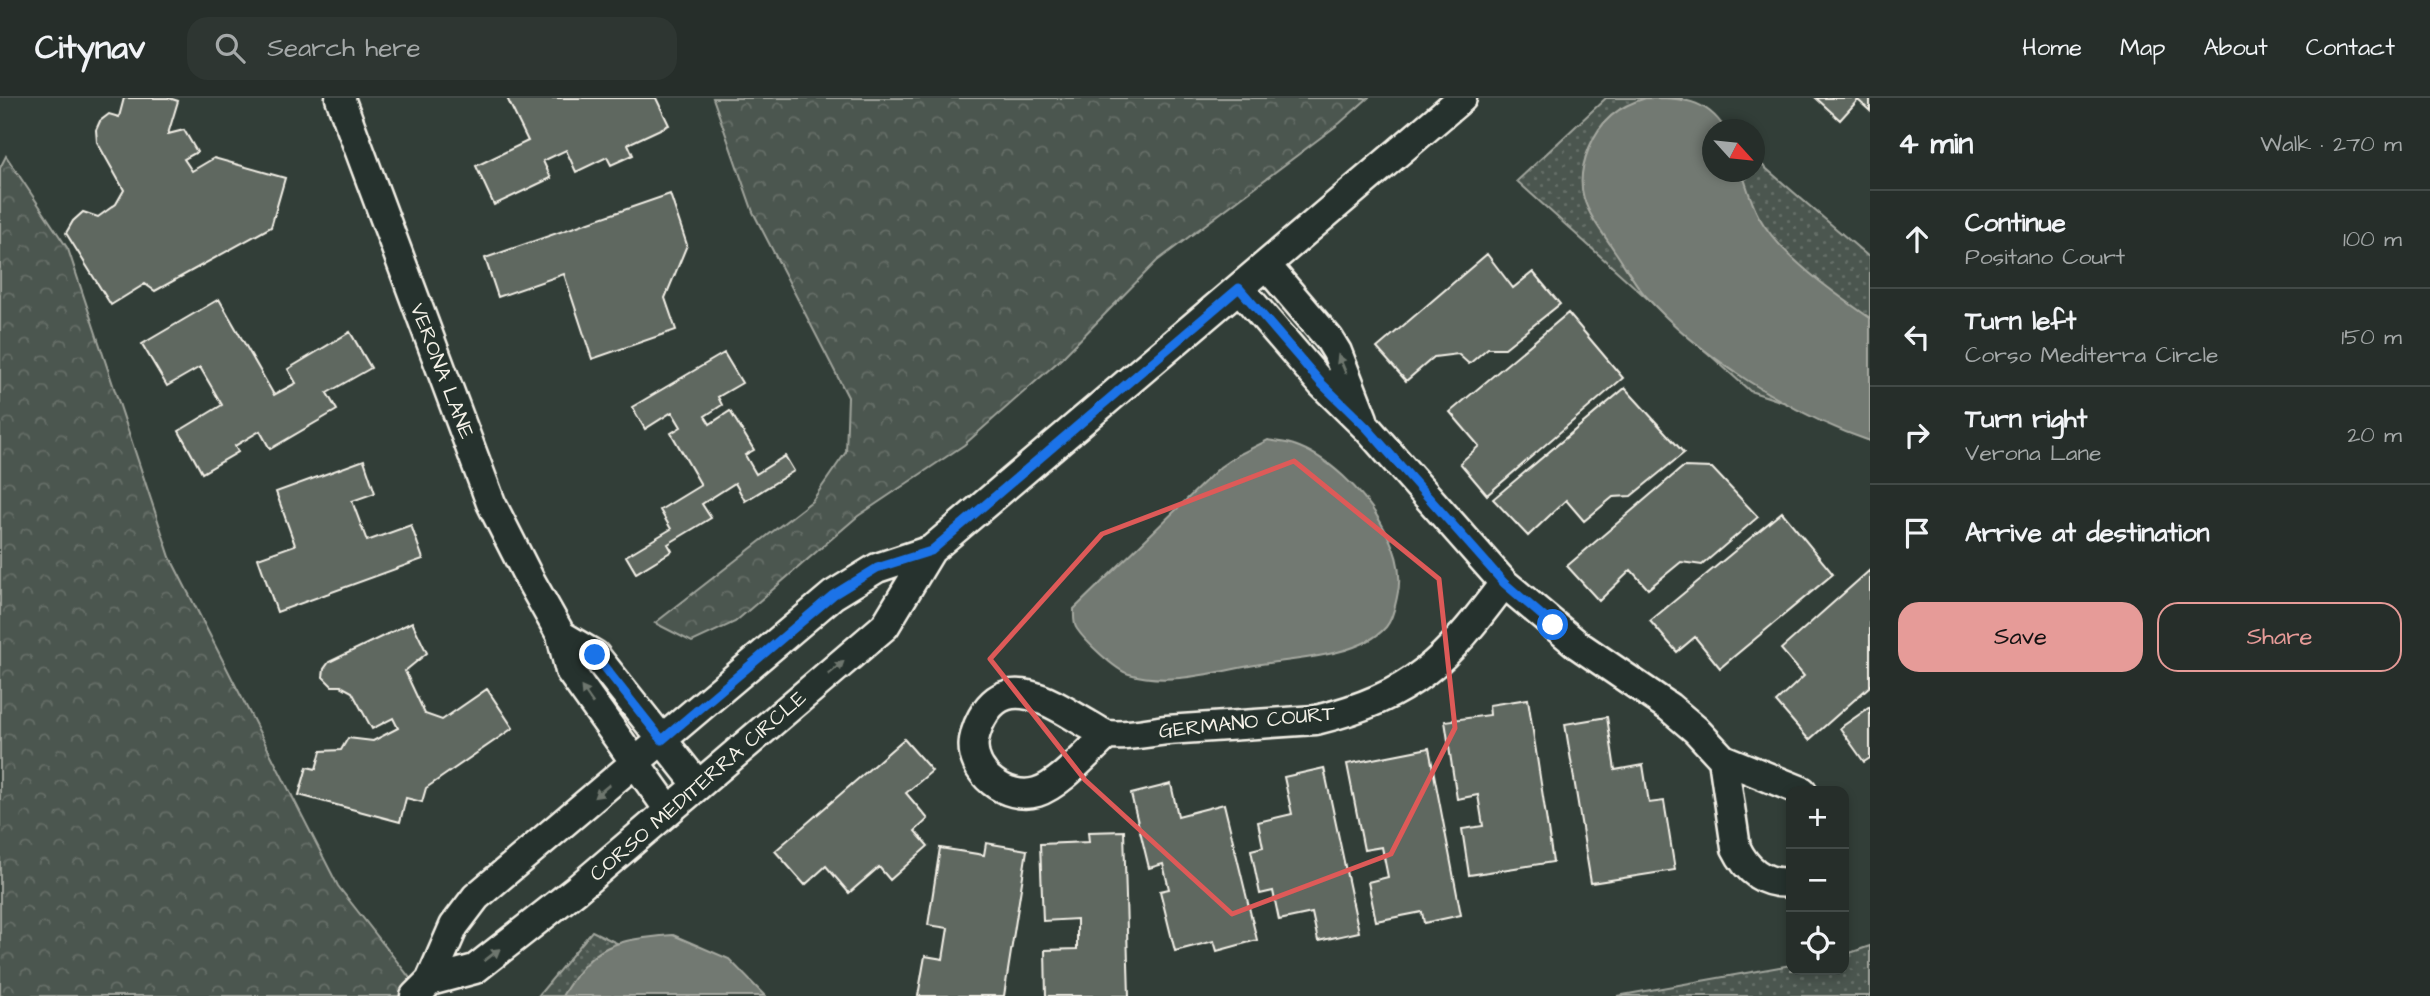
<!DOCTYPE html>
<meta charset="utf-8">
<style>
body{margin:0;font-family:"Architects Daughter",sans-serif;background:#2e3632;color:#f1f3f6}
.controls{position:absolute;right:21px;bottom:21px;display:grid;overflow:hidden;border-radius:14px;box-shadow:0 4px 10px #0003}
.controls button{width:63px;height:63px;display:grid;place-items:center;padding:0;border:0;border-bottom:2px solid #424a47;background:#262e2a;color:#f1f3f6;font:35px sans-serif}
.compass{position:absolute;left:1702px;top:21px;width:63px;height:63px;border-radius:50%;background:#262e2a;box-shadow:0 4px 10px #0003;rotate:117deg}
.stop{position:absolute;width:21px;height:21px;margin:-16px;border:5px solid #1a73e8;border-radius:50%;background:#fff}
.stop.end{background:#1a73e8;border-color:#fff;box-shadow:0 2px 7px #0008}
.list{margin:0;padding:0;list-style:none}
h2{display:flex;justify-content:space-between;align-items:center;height:91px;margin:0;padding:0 28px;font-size:30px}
h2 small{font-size:23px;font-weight:400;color:#a4a8a8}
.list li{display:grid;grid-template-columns:46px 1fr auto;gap:21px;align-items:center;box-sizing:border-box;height:98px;padding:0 28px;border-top:2px solid #424a47}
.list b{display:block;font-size:26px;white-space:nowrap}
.list p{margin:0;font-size:23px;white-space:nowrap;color:#a4a8a8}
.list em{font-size:23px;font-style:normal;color:#a4a8a8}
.actions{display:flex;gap:14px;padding:21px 28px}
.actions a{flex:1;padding:16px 0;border:2px solid #e69b98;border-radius:21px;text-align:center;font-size:24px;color:#e69b98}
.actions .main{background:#e69b98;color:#111}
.icon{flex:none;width:38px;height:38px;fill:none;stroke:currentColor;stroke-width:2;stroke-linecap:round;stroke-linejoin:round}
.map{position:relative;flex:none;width:1870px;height:898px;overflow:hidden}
header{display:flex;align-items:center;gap:42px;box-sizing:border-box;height:98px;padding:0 35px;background:#262e2a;border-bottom:2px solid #424a47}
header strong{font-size:33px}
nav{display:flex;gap:38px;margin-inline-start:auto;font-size:24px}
.search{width:490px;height:63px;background:#2e3632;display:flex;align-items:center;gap:18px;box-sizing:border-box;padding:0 24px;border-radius:21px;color:#a4a8a8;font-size:26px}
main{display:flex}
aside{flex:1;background:#262e2a}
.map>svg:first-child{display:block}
.grass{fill:url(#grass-dots);stroke:#a0a49c;stroke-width:2}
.forest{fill:url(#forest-crowns);stroke:#a0a49c;stroke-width:2}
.water{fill:#727972;stroke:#a6a9a1;stroke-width:2}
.building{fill:#5f6861;stroke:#f4f1e8;stroke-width:2}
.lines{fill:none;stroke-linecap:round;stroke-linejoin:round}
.street-casing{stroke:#f4f1e8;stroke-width:33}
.street{stroke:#26332d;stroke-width:28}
.oneway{fill:#6e766e}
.route{stroke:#1a73e8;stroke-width:9}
.marked{fill:none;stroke:#de5a58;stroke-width:5;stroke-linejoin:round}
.labels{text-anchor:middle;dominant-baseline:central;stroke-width:5;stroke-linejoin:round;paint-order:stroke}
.street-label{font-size:21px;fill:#f4f1e8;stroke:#26332d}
</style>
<header>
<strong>Citynav</strong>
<div class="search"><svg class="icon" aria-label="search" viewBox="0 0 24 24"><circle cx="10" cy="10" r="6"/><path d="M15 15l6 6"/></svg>Search here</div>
<nav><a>Home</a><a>Map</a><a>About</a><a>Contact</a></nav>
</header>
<main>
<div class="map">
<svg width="1870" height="898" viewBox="0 0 1870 898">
<defs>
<pattern id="grass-dots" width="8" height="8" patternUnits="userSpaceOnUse" patternTransform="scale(1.75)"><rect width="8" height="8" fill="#4c564f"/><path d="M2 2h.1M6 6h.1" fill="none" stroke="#666f68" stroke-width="1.8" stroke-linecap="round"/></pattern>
<pattern id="forest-crowns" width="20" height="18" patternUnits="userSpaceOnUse" patternTransform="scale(1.75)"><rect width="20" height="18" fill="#4c564f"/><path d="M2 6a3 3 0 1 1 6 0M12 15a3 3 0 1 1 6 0" fill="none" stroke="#666f68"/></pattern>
</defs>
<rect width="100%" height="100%" fill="#323e38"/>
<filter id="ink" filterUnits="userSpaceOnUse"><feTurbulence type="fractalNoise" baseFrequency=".0143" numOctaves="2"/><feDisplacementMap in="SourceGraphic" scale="14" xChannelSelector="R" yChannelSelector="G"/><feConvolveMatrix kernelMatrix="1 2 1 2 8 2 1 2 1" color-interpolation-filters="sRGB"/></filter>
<g filter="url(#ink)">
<path class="grass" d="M1606,0H1682L1713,32V74H1755V61L1870,160V333L1750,293L1517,83Z
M592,833L725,898H538Z
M1870,848V898H1617L1791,867V872H1844V857Z"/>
<path class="forest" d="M713,0H1368L1340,25L1157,163L1061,261L964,347L858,418L735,524L692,544L655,525L812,403L846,354L848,299L753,114Z
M6,58L68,151L170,459L338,788L424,898H0V70Z"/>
<path class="water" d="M1646,0C1680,0 1706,0 1725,31L1713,32V74H1742C1747,89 1751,105 1759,119C1781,158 1834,195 1870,220V343C1793,317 1698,258 1644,196C1633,183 1624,166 1614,152C1590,116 1570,96 1589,50C1600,23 1618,8 1646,0Z
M1268,342C1276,344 1286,344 1294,347C1327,358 1364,394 1380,423C1394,447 1404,472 1397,499C1395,508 1393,521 1386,529C1360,559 1292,561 1255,567C1215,574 1169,588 1129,576C1115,572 1085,543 1077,531C1073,526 1074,517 1074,511L1220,369L1236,358Z
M673,837L729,861L765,898H562C594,845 614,842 673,837Z"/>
<path class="building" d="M124,0H169L178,3L168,36L184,32L197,54L184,61L192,73L214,60L285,80L271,129L155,193L145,186L111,207L66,135L73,123L83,114L98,119L116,106L124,92L97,44L96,32L100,23L109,16L119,19Z
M507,0H656L669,27L628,46L633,57L611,67L607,59L576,74L566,52L543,63L551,80L494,107L476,68L528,43Z
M1816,0H1870V13L1858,2L1840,22Z
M670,96L687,147L665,200L676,232L592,261L564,176L498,199L485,160Z
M1487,156L1513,190L1533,174L1560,206L1505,250H1488L1469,266L1458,256L1434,259L1406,283L1377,250Z
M219,201L274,297L296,285L288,271L350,234L371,270L327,295L337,312L270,351L260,333L235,348L238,354L202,375L179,333L222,307L200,269L167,288L142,246Z
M1568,215L1623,280L1487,397L1460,365L1479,348L1450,314Z
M724,255L742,285L718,299L722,307L705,318L710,326L730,313L754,352L745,357L756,376L785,358L794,373L745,403L735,385L702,406L711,420L668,446L672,453L636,475L626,458L671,431L660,412L701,387L671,335L681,329L672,314L645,331L632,309Z
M1625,290L1684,355L1631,398L1613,399L1584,423L1566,402L1528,438L1493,401Z
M364,362L375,395L352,403L367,443L411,427L423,461L277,514L258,460L295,447L276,394Z
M1683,369L1712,370L1758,419L1702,467L1681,464L1648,491L1631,472L1599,503L1567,468Z
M1782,414L1833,476L1720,570L1695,539L1677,554L1650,523Z
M1870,472V588L1809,642L1776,604L1804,578L1781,551Z
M412,524L427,555L405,573L425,616L442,622L487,591L513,630L426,690L422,704L406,700L400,724L299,697L307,669L316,671L321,653L341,652L348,640L373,643L398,630L393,620L372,631L352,594L341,588H332L323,579L324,571L329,564Z
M1528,601L1553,764L1469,777L1462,731L1483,728L1478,697L1457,701L1445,623L1490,617L1489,607Z
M1870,609V660L1864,664L1840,630Z
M1607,619L1615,672L1643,667L1649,705L1664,703L1675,772L1591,785L1565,626Z
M904,641L932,673L906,695L928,721L915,733L928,748L890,782L879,769L849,795L826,768L805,787L775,753Z
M1429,650L1461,817L1424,825L1422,814L1376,823L1368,784L1388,779L1382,749L1364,752L1347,666Z
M1324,670L1359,834L1318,843L1312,815L1279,822L1273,793L1260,796L1251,752L1263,749L1258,724L1292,716L1284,679Z
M1171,686L1178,718L1224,706L1257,842L1217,853L1214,843L1175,853L1160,793L1169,791L1163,766L1149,770L1131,696Z
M1124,733L1129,898H1046L1045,852L1077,851V821L1043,823L1040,746L1089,744L1088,734Z
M986,745L1027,752L1004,898H918L925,858L943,861L948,830L928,827L940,750L984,757Z"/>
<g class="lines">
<defs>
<path id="street" d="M340,0L491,405L529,480L561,537L570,573L669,712
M1266,167L1329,241L1337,254L1363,321
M1239,190L1322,286L1367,330L1504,485L1578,547L1669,609L1696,632L1723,661L1802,693
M561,537L595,557L698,687
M1107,637C1089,653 1060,687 1037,694C1007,703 969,675 974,642C976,631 980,622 986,613C1013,574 1060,611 1089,627C1095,630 1102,636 1108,637C1126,639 1149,634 1167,632C1216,629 1266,625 1316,622C1413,598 1446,563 1504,485
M1723,661L1736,750C1747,773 1765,787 1791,784
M430,883L475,871L577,791L885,528L931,452L1462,0
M415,898L430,883L454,828L476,799L833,497L877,470L931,452"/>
</defs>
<use href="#street" class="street-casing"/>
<use href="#street" class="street"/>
</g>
<defs><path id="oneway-solid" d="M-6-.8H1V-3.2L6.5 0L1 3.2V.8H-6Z" transform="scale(1.75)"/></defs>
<g class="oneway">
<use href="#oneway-solid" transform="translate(1342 266) rotate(-113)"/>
<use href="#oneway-solid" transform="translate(836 570) rotate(-40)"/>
<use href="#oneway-solid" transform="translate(587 597) rotate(-125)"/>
<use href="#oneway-solid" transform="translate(602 693) rotate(140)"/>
<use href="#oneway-solid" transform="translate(492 857) rotate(-38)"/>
</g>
</g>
<g class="lines" filter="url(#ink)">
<path class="route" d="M595,557L662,642L833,497L877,470L931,453L1239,190L1322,286L1367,330L1504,485L1553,527"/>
</g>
<path class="marked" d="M1294,363L1439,481L1455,630L1391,756L1232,816L1085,682L990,561L1102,436Z"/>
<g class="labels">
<g class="street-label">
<text transform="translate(442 273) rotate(69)">VERONA LANE</text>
<text transform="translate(1247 624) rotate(-6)">GERMANO COURT</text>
<text transform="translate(698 688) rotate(-41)">CORSO MEDITERRA CIRCLE</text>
</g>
</g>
</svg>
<div class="controls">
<button>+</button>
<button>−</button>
<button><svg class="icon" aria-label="locate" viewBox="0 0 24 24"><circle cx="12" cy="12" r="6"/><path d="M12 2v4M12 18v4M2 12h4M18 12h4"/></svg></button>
</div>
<svg class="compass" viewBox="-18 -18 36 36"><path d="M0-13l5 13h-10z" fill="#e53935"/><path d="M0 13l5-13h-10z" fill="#a4a8a8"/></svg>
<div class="stop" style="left:1553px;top:527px"></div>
<div class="stop end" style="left:595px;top:557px"></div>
</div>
<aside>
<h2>4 min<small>Walk · 270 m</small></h2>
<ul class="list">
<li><svg class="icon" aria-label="ahead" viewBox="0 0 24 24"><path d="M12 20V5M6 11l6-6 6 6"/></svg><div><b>Continue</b><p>Positano Court</p></div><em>100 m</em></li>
<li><svg class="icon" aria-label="left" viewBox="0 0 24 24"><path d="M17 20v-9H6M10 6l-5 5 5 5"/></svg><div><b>Turn left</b><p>Corso Mediterra Circle</p></div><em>150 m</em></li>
<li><svg class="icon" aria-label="right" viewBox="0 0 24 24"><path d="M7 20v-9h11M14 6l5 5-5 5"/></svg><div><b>Turn right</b><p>Verona Lane</p></div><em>20 m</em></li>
<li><svg class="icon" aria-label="arrive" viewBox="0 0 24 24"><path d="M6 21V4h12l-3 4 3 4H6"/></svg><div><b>Arrive at destination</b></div></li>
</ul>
<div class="actions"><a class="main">Save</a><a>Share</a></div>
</aside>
</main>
